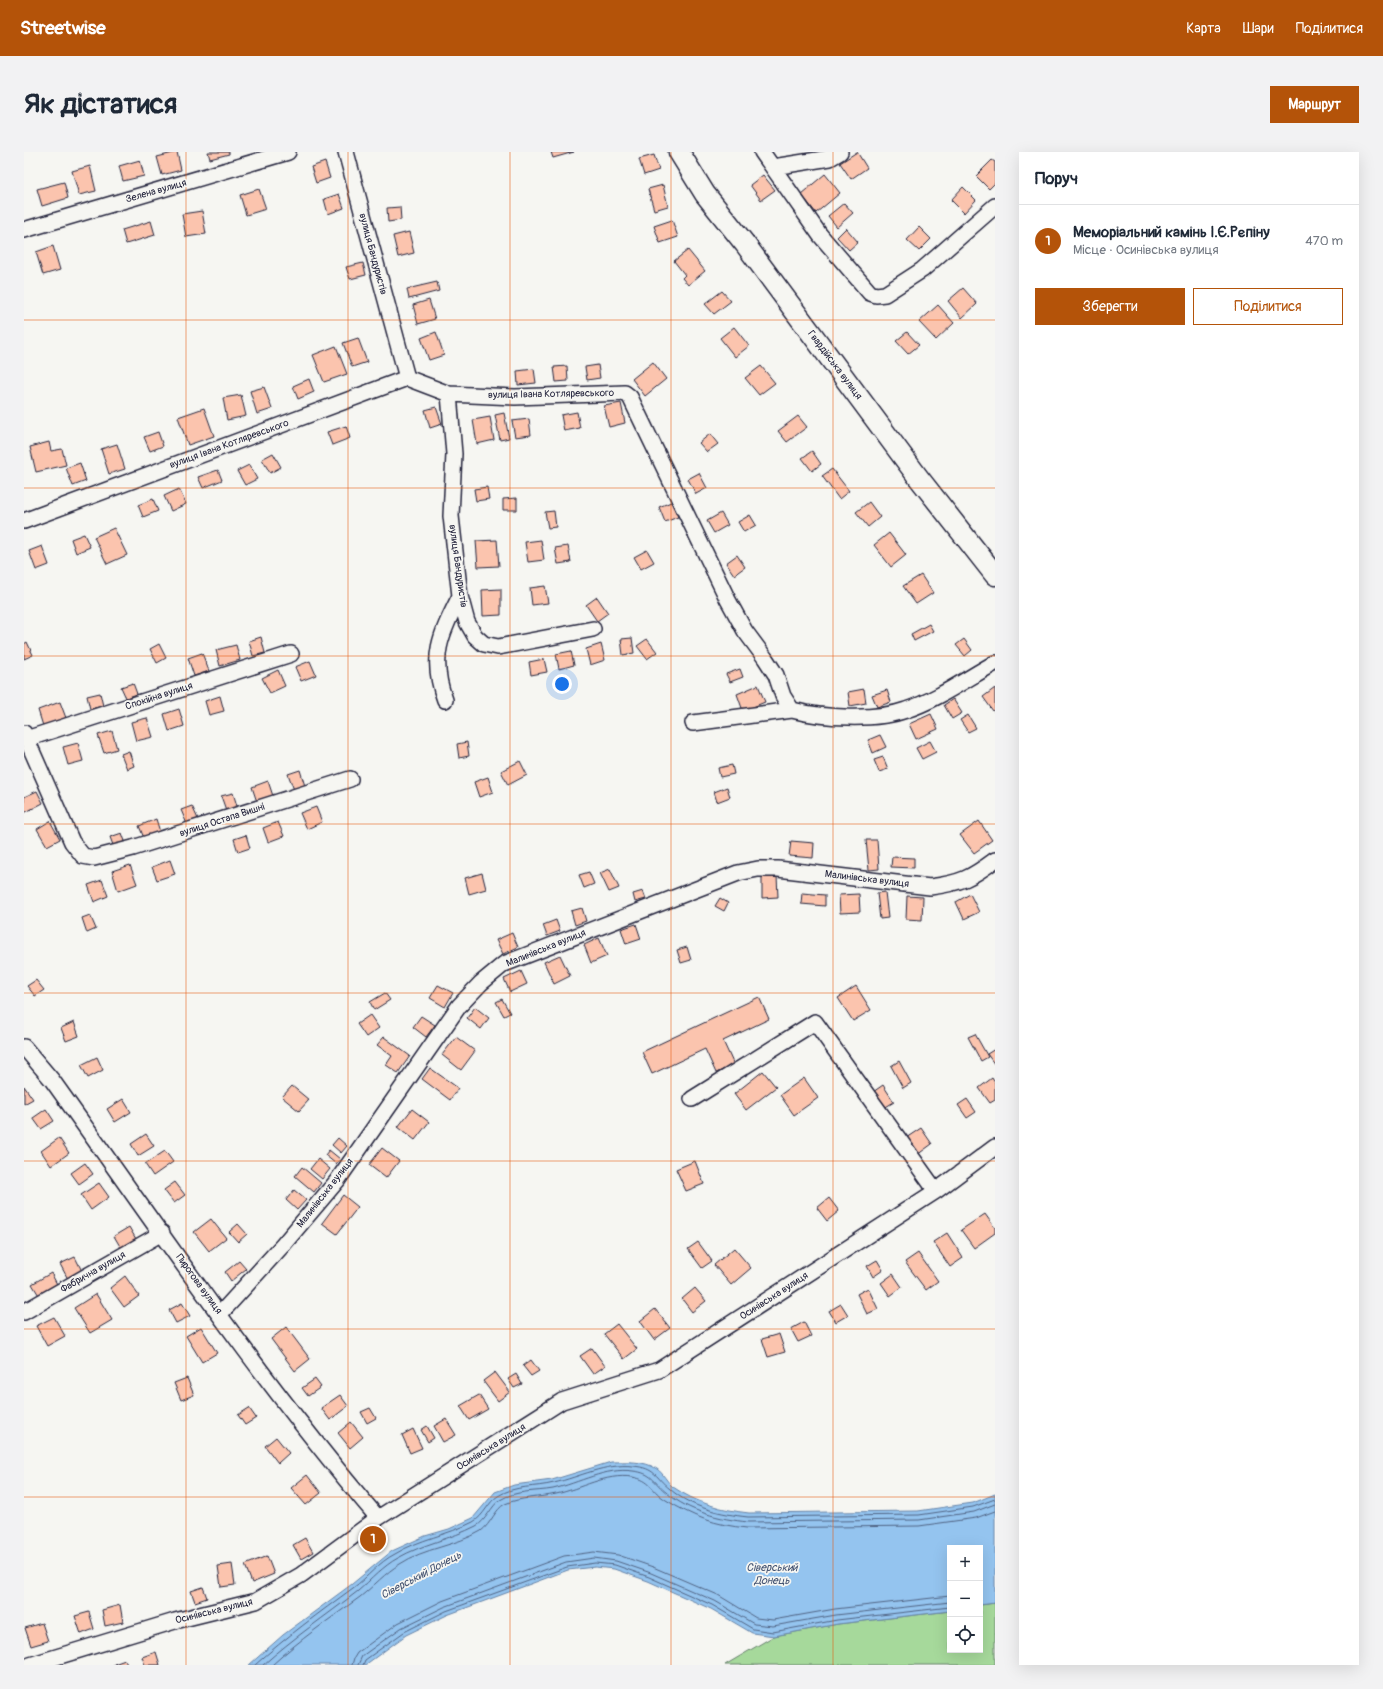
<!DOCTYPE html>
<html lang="uk">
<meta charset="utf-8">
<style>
body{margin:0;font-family:Pangolin,sans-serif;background:#f2f2f3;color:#1f2937}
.controls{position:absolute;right:12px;bottom:12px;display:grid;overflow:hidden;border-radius:0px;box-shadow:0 4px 16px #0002}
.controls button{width:36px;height:36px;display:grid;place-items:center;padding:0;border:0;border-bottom:1px solid #e0e1e3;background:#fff;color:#1f2937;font:20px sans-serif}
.you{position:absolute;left:538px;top:532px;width:14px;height:14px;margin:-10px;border:3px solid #fff;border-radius:50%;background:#1a73e8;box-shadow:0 0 0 6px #1a73e833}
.badge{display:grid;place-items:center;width:26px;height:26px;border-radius:50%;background:#b45309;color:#fff;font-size:13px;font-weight:700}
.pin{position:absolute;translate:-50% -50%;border:2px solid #fff;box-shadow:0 1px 4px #0006}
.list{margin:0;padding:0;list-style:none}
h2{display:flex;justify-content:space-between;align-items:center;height:52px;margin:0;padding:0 16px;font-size:17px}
h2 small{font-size:13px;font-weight:400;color:#747a83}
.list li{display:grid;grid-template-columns:26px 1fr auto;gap:12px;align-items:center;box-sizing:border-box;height:72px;padding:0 16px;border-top:1px solid #e0e1e3}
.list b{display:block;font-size:15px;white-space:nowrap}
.list p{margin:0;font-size:13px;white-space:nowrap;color:#747a83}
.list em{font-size:13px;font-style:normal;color:#747a83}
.actions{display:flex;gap:8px;padding:12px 16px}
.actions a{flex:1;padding:9px 0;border:1px solid #b45309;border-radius:0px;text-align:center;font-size:14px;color:#b45309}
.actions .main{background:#b45309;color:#fff}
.icon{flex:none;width:22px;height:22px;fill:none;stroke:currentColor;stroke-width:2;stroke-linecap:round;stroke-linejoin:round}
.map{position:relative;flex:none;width:971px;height:1513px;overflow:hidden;border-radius:0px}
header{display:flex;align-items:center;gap:24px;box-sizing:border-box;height:56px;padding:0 20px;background:#b45309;color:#fff}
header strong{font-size:19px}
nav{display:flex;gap:22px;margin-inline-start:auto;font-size:14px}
.intro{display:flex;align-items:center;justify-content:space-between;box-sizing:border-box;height:96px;padding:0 24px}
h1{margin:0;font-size:28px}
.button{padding:10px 18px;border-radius:0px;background:#b45309;color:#fff;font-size:14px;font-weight:700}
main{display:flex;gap:24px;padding:0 24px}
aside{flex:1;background:#fff;border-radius:0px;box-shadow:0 4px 16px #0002}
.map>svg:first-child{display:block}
.green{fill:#a6d99b;stroke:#647e6b}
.water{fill:#94c4ef;stroke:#6683a7}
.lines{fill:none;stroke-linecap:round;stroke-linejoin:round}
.shore{stroke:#506383;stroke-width:1}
.building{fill:#fbc4ae;stroke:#22223b}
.minor-casing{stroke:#22223b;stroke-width:18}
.major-casing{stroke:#22223b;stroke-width:23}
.minor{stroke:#f6f6f2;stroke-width:15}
.major{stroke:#f6f6f2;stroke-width:20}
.grid{fill:none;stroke:#e8590c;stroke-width:1;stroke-opacity:0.55}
.labels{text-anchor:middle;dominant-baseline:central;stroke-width:3.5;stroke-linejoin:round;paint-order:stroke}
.street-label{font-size:10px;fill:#22223b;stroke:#f6f6f2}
.water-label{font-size:11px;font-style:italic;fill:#445371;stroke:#f6f6f2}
</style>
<header>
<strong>Streetwise</strong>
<nav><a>Карта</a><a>Шари</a><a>Поділитися</a></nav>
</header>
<div class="intro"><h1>Як дістатися</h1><a class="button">Маршрут</a></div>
<main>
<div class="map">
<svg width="971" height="1513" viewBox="0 0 971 1513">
<rect width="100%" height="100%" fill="#f6f6f2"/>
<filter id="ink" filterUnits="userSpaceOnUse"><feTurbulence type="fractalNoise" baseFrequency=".025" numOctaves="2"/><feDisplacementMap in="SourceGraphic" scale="8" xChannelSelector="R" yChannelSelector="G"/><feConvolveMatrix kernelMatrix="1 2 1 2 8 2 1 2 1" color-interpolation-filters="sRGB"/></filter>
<g filter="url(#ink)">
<path class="green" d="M971,1451V1513H701L750,1484L814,1472L926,1459V1498H956V1453Z"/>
<path class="water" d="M587,1310C601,1310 620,1308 633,1317C639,1321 643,1330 649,1335C672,1351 698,1358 725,1361L894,1359L949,1351L971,1342V1451L956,1453V1396H926V1459L814,1472L750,1484L728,1481L687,1457L624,1429L590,1417L571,1415L544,1418L423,1463L382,1483L341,1513H225L259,1483L328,1432L368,1399L401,1384L425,1377L449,1366L471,1340L490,1333L528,1328Z"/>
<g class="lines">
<path class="shore" d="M231,1513C262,1485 295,1461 329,1436C343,1426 355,1410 371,1402C395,1387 424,1383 449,1370C460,1364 464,1350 474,1344C491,1333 511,1336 530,1331C555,1325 582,1311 609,1314C632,1316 631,1325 646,1337C667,1356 697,1362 724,1365L895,1363L949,1355L971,1347
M239,1513C269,1486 302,1464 334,1439C347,1428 359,1414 374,1406C398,1392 427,1387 452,1374C462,1369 467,1354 476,1348C492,1338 512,1340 529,1337C555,1331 582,1315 609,1319C629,1321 629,1330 643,1341C665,1360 696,1367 724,1370L895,1368L950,1360L971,1352
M248,1513C275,1488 306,1467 336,1445C350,1434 361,1421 376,1412C400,1396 432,1394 457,1379C467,1372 471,1357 481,1352C497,1345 515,1346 532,1342C556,1337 582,1321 608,1325C628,1328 627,1339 642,1348C669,1365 691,1373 723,1376L895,1374L952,1366L971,1359
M328,1513L330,1506L333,1501L374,1471L418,1449L540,1404L570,1400L594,1403L629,1415L694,1443L732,1466L749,1468L811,1457L926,1444
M334,1513L338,1504L377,1476L420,1455L542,1410L570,1406L592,1409L627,1421L691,1449L730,1472L749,1474L812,1463L926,1450
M339,1513L341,1508L380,1480L422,1459L543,1415L571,1411L591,1413L625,1425L688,1453L729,1477L749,1480L813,1468L926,1455"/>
</g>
<path class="building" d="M153,0L157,18L138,23L133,5Z
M184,0H205V2L186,7Z
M527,0H550L529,6Z
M833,0L843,16L827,27L816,11Z
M630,3L635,18L620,23L615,7Z
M116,8L120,24L99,29L95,14Z
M968,8L971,10V31L965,37L952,24Z
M301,10L306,26L292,31L287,15Z
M66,14L72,39L55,43L48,19Z
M801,22L816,41L792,61L777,42Z
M739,23L751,38L737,48L726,33Z
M40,30L44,46L18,54L13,37Z
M639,33L644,54L630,58L624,37Z
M939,35L952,48L940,61L927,48Z
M235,37L242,57L222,63L216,43Z
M315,42L320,56L304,62L300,47Z
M820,51L829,61L813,75L804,64Z
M376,55L377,68L364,70L363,56Z
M178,59L182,82L162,85L158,62Z
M648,68L654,85L636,91L630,74Z
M127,69L131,83L102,92L98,78Z
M895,75L907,87L895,99L883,88Z
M822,76L834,90L825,98L813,85Z
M385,80L390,101L374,105L369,84Z
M29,94L36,118L19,123L12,100Z
M664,98L681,119L664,133L658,126L661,123L650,109Z
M339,111L342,123L326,127L322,115Z
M413,130L415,139L385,147L383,137Z
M939,136L953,152L938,166L924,149Z
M698,139L707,149L690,162L681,152Z
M405,148L411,167L394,172L389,153Z
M914,153L930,171L912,188L895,170Z
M710,175L725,194L711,205L696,186Z
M412,180L420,203L405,208L397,186Z
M883,180L895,193L884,202L872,189Z
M334,186L343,210L328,215L319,191Z
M312,194L323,222L300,230L289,203Z
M629,210L642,227L621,244L608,227Z
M574,213L576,226L563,228L561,215Z
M543,214L544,229L532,230L530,215Z
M737,214L751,231L735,243L721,226Z
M510,217L512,231L494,233L493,219Z
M285,227L290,240L274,247L269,234Z
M240,235L248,257L233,262L226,239Z
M217,243L222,264L203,268L199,246Z
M597,251L601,271L585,275L580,254Z
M412,255L418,272L406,276L401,258Z
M180,256L190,284L164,293L154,265Z
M553,260L556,276L540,279L537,263Z
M480,261L485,286L476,288L471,263Z
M774,264L783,275L763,290L754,279Z
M466,265L470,288L453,292L449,268Z
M505,267L507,283L491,285L488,269Z
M322,274L326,286L308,293L303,280Z
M134,280L139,294L126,299L120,285Z
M686,282L694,292L683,300L675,291Z
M25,290L27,299L38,297L42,313L12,320L6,295Z
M93,292L101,317L85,322L77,297Z
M788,299L797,312L788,319L778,306Z
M249,301L257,315L246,321L238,307Z
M56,311L62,329L49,334L42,316Z
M225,313L233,327L221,333L213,319Z
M808,317L825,339L815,347L798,324Z
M194,318L198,328L179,336L174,325Z
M675,321L683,336L672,342L664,327Z
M463,335L465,347L452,349L450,337Z
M155,337L162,352L147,359L140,344Z
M493,346V358H479V347Z
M129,347L134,359L119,365L114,353Z
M647,350L654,365L641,370L635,355Z
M845,350L856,365L844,375L832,360Z
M530,359L532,375L524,376L521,360Z
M697,361L704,373L690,381L683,369Z
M726,363L732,373L720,380L714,370Z
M90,376L103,403L83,412L70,385Z
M865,381L882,403L867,415L850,393Z
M60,382L66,395L52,401L47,387Z
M473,388L475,414L454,415L452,389Z
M517,388L520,408L504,410L501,390Z
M18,394L25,413L12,418L5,399Z
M544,394L547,410L534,412L531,396Z
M623,398L630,410L617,417L610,405Z
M713,403L721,415L710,423L702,411Z
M897,423L909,441L892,452L879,434Z
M521,434L524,451L508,453L506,436Z
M477,437V463L459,464L458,438Z
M573,445L584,461L573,469L562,453Z
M905,472L909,479L890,489L887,482Z
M237,485L241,501L229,504L225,489Z
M608,486L610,501L599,503L597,487Z
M623,487L633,500L623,507L613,494Z
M940,487L948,498L941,504L932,493Z
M3,490L9,503L0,507V492Z
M135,492L142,506L133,511L126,497Z
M577,492L581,508L566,513L562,497Z
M212,493L216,508L196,514L192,498Z
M547,499L550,513L535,517L532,502Z
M178,501L185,519L170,524L164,506Z
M520,507L523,520L507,523L505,510Z
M286,509L292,523L277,529L271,515Z
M716,517L719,525L706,530L702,522Z
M254,518L261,534L246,541L238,526Z
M109,531L113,542L102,546L97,535Z
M734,533L741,550L719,559L713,542Z
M971,536V558L969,559L959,545Z
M840,537L842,551L826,554L824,540Z
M863,538L867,550L853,555L848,543Z
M76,541L79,554L66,557L63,544Z
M196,544L200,559L185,563L181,549Z
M929,547L938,561L928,567L920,553Z
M36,550L42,566L19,574L14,558Z
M155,557L160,574L145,579L140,562Z
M907,562L914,577L892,587L885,572Z
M944,563L952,576L944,580L936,568Z
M123,566L129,585L112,589L107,570Z
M88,579L93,597L80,601L74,583Z
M856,583L862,595L849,601L844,588Z
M906,589L912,600L898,607L892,596Z
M443,590L445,604L435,606L433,592Z
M54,591L59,609L44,613L39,595Z
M105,599L110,614L103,617L97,602Z
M859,605L864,617L855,620L850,608Z
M496,609L503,623L484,633L477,619Z
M708,613L710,622L696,625L694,616Z
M276,618L281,634L270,638L264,622Z
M464,625L469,640L455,645L450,630Z
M244,629L249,644L233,650L228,635Z
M703,635L706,645L693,650L690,640Z
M13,639L19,651L0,661V645Z
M209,641L214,657L203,661L197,644Z
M168,654L174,667L163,672L157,658Z
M292,655L298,670L283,677L276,661Z
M132,667L136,680L120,686L115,674Z
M26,669L36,687L23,694L13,677Z
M955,669L968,688L950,701L936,683Z
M254,670L260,684L244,690L239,676Z
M98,681L102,692L90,696L86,685Z
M222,683L226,696L214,700L210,687Z
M842,688H853L855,717L845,718Z
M767,689L790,691L789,706L765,704Z
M868,705L890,706V716L867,715Z
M146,708L151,722L133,728L128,715Z
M106,713L113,732L94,739L88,719Z
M586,717L595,736L585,740L576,721Z
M565,720L570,732L560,736L555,723Z
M458,721L462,737L445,742L441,726Z
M753,724L754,745L738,746V725Z
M78,728L84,744L70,750L64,733Z
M619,739L622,747L611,750L609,742Z
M861,740L864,766L856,767L853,741Z
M778,741L801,743V754L777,752Z
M835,742L836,760L816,761L815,743Z
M946,742L955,760L940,767L932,750Z
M883,744L899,745L898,768L882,767Z
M696,746L704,751L700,759L691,754Z
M558,756L562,769L551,773L547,759Z
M66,763L72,777L63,781L58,766Z
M532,768L536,779L523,784L519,773Z
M612,772L617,787L602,792L597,777Z
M488,781L494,795L479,802L472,788Z
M575,786L583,804L567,811L560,793Z
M663,795L667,808L657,811L653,798Z
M536,803L546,824L530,832L520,810Z
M497,819L503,832L486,840L480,827Z
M12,828L20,838L11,844L3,834Z
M414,833L429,841L421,855L406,846Z
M832,834L847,858L829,869L814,846Z
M361,841L366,848L350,858L346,850Z
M735,845L745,867L699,889L710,913L692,921L681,897L628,922L618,900Z
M478,847L486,861L480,864L472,850Z
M451,855L465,866L457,877L443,866Z
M346,863L355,876L342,885L333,872Z
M397,864L411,873L402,885L389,875Z
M50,870L55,884L42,889L37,876Z
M951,882L964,905L957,909L944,885Z
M360,885L386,904L374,921L362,913L368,904L353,893Z
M432,885L451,899L437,918L418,903Z
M971,897V913L963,902Z
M73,905L79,918L64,926L57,913Z
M875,909L887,931L879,936L867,914Z
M406,916L434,936L426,948L398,927Z
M739,919L752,935L722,958L710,942Z
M780,926L794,946L770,963L756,943Z
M968,926L971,931V948L966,951L955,936Z
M859,933L870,950L860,956L849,940Z
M0,934L9,947L0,952Z
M268,934L285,948L275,959L258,945Z
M99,947L107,960L91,970L83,957Z
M943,947L952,960L943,966L934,953Z
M22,957L30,969L17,977L9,966Z
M388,957L405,970L391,988L374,975Z
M897,976L908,992L893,1003L882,986Z
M122,982L130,994L114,1004L107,992Z
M35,986L45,1001L27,1014L17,999Z
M314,986L323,994L317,1001L308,993Z
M358,996L375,1009L362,1026L345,1013Z
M305,998L316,1007L312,1012L301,1003Z
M141,999L149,1010L129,1024L121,1012Z
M294,1007L306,1017L298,1027L286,1017Z
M671,1009L680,1032L662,1039L652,1017Z
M61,1011L69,1022L55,1032L47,1021Z
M278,1015L297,1031L290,1040L271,1024Z
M151,1030L161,1043L150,1051L140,1038Z
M75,1031L85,1045L67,1058L57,1043Z
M270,1038L282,1048L273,1058L262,1048Z
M319,1043L334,1055L313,1082L298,1071Z
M805,1046L815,1059L803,1069L793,1056Z
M961,1062L971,1076V1081L950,1096L937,1078Z
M187,1067L202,1086L185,1099L170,1080Z
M214,1072L223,1082L214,1090L205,1080Z
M105,1075L112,1087L97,1096L90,1084Z
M923,1081L939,1106L926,1115L909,1090Z
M674,1090L688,1109L678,1116L664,1097Z
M710,1096L727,1116L707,1133L690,1113Z
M894,1101L914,1129L902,1138L881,1110Z
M51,1105L59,1121L45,1129L36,1112Z
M853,1108L859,1118L849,1125L843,1114Z
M215,1109L222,1117L207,1129L201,1120Z
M27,1121L34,1134L16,1145L8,1132Z
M869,1122L878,1135L866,1144L857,1131Z
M101,1124L115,1144L100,1155L86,1136Z
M671,1136L682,1149L668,1160L658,1147Z
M844,1136L854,1157L843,1162L833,1142Z
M72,1142L88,1168L66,1181L50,1156Z
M158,1151L166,1164L152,1171L145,1158Z
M817,1152L824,1163L812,1170L805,1159Z
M631,1157L646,1176L630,1188L616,1169Z
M30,1165L41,1184L23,1194L12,1174Z
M780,1170L787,1184L774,1190L767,1177Z
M593,1172L613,1197L600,1207L580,1182Z
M177,1175L193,1201L178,1210L162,1184Z
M262,1175L286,1207L271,1219L247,1187Z
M755,1182L761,1200L744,1205L738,1187Z
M568,1196L581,1214L569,1222L556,1204Z
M507,1208L515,1219L507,1224L499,1214Z
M471,1220L486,1240L474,1249L459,1229Z
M492,1222L498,1232L490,1236L484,1227Z
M163,1226L170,1243L157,1248L150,1231Z
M291,1227L297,1235L284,1244L278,1236Z
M316,1243L324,1254L306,1268L297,1256Z
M455,1243L464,1257L445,1268L436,1254Z
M225,1256L232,1266L221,1273L214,1263Z
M346,1256L352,1266L343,1271L337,1260Z
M422,1267L432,1283L419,1290L410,1274Z
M327,1270L339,1285L326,1296L314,1281Z
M403,1274L410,1286L404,1290L397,1278Z
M389,1277L398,1296L386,1301L378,1283Z
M252,1285L265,1301L254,1311L241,1294Z
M283,1323L297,1341L282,1353L267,1336Z
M281,1386L289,1400L277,1407L269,1393Z
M243,1404L250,1422L228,1431L221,1413Z
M208,1412L211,1433L197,1435L194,1414Z
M179,1435L183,1446L171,1450L167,1439Z
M96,1453L99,1470L81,1474L78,1458Z
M65,1460L70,1477L57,1482L51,1464Z
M18,1471L24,1489L7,1494L1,1476Z
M132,1500L136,1513H121L118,1505Z
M101,1508L103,1513H90V1512Z"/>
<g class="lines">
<defs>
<path id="minor" d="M322,0L383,226
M738,0L796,83L846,141L852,143L861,142L898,118L971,54
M749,15L806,6L816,0
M0,78L264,0
M425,242L430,302L427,364L436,444L443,470L451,484L460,492L474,495L569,477
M0,369L383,226L425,242L491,245L601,241L606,245L704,448L721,479L741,506L752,523L759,544L768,558
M421,548C405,505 417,482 436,444
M669,571L768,558C798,566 852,569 882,558C913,548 942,527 971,511
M0,581L48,690L59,704L70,706L109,696L326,627
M2,587L267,502
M0,895L28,928C134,1076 236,1228 354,1366
M668,947L791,870L912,1039
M0,1160L138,1081
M196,1162L258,1094L313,1029L435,854L457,831L480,812L714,721L734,717H754L906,735C937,731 947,726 971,708
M6,1513L151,1469L232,1449L277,1423L354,1366L538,1249L635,1218L912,1039L971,995"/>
<path id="major" d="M655,0L681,42L721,92L894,325L971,423"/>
</defs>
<use href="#minor" class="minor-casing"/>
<use href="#major" class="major-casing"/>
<use href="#minor" class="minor"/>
<use href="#major" class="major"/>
</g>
</g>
<path class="grid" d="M162,0V1513M324,0V1513M486,0V1513M647,0V1513M809,0V1513M0,168H971M0,336H971M0,504H971M0,672H971M0,841H971M0,1009H971M0,1177H971M0,1345H971"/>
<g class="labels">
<g class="street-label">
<text transform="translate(132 39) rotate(-16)">Зелена вулиця</text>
<text transform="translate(349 102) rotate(75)">вулиця Бандуристів</text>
<text transform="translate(811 213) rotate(53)">Гвардійська вулиця</text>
<text transform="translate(527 242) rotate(-1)">вулиця Івана Котляревського</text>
<text transform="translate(205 292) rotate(-20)">вулиця Івана Котляревського</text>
<text transform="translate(434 414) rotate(82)">вулиця Бандуристів</text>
<text transform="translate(135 544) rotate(-18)">Спокійна вулиця</text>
<text transform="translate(198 668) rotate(-18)">вулиця Остапа Вишні</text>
<text transform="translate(843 727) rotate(7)">Малинівська вулиця</text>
<text transform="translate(522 796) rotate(-22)">Малинівська вулиця</text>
<text transform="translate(301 1041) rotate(-52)">Малинівська вулиця</text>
<text transform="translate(69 1120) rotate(-30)">Фабрична вулиця</text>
<text transform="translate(175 1132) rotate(54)">Пирогова вулиця</text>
<text transform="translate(750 1144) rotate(-33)">Осинівська вулиця</text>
<text transform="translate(467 1295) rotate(-32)">Осинівська вулиця</text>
<text transform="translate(190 1459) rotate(-14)">Осинівська вулиця</text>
</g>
<g class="water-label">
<text x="748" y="1415">Сіверський<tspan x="748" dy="13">Донець</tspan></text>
<text transform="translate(397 1423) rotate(-28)">Сіверський Донець</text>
</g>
</g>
</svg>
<div class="controls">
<button>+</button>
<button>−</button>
<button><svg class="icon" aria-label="locate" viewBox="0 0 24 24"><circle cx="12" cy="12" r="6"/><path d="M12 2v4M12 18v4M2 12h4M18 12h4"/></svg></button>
</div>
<div class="you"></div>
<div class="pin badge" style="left:349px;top:1387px">1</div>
</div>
<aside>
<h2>Поруч<small></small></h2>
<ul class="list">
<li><span class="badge">1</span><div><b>Меморіальний камінь І.Є.Рєпіну</b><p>Місце · Осинівська вулиця</p></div><em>470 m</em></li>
</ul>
<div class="actions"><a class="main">Зберегти</a><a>Поділитися</a></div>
</aside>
</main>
